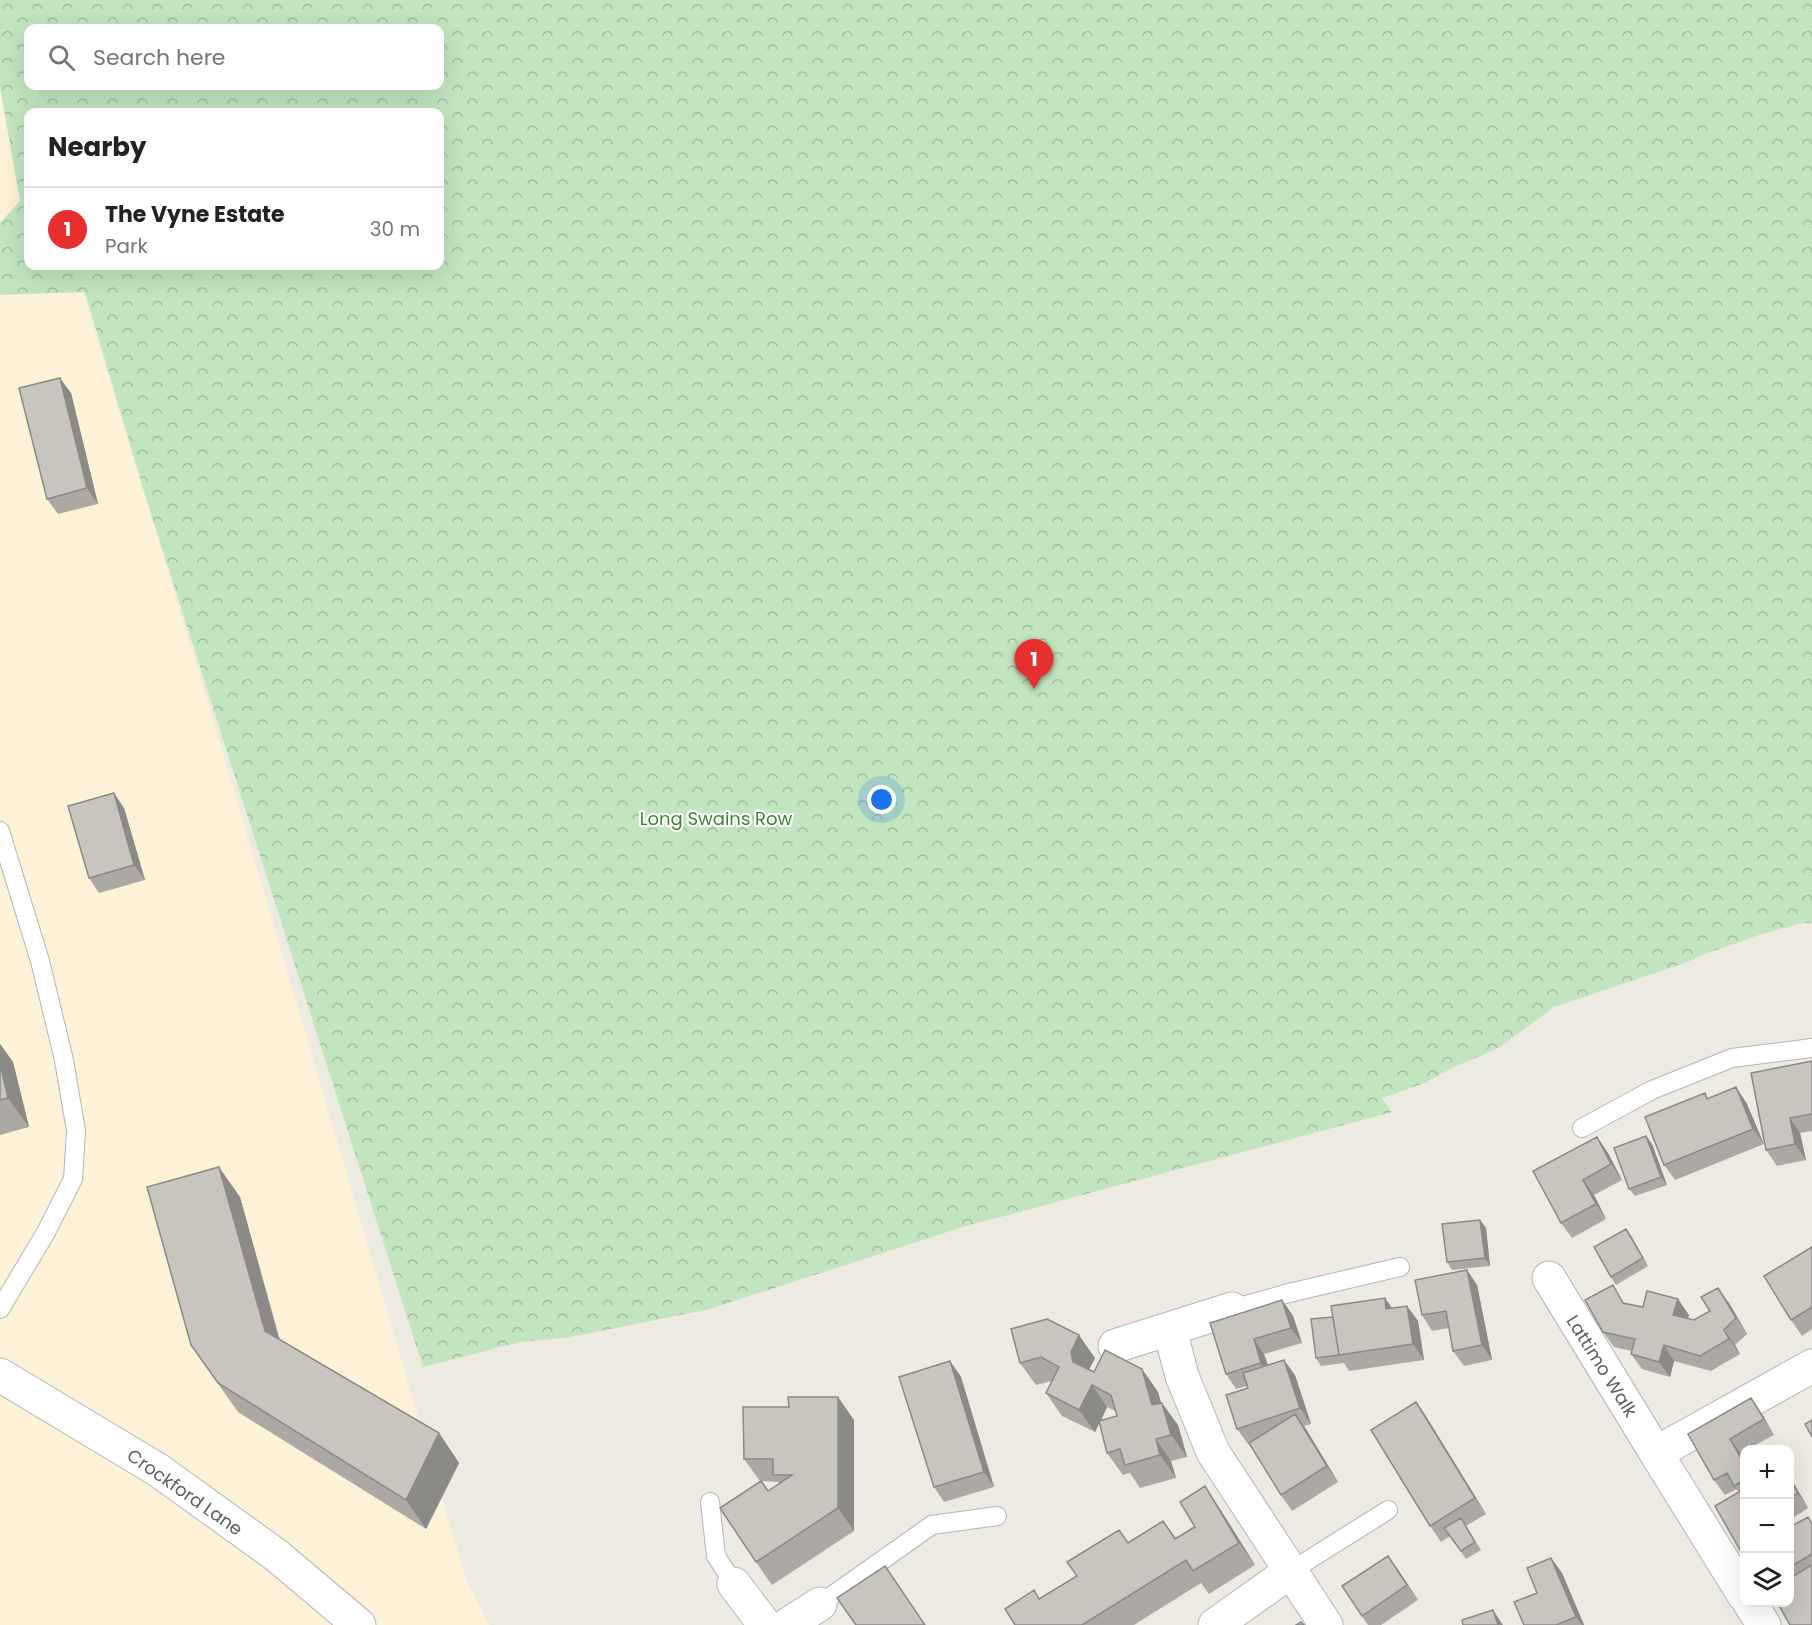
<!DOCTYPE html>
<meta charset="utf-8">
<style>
body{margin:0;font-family:Poppins,sans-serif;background:#f6f6f6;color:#222}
.controls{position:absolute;right:18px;bottom:18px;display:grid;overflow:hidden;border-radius:12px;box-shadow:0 6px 24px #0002}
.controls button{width:54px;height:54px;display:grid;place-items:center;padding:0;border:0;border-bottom:2px solid #e0e0e0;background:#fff;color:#222;font:30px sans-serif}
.you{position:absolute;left:882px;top:800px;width:21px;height:21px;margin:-15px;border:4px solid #fff;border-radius:50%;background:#1a73e8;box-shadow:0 0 0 9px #1a73e833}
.badge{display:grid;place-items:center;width:39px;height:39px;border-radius:50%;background:#e72f2f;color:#fff;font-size:20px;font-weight:700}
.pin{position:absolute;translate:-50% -50px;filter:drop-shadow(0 2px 3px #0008)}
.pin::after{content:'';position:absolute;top:32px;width:21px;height:18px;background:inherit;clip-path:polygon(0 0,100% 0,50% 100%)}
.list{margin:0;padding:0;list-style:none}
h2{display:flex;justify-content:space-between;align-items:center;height:78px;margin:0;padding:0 24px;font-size:26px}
h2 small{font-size:20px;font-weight:400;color:#767676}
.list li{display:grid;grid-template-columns:39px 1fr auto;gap:18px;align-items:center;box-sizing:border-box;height:84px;padding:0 24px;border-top:2px solid #e0e0e0}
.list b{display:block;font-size:22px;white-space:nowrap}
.list p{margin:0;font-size:20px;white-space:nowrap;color:#767676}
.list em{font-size:20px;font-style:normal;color:#767676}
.icon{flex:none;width:33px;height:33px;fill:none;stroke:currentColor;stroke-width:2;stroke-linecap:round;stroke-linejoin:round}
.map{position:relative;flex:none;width:1812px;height:1625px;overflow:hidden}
.search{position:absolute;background:#fff;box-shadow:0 6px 24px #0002;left:24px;top:24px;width:420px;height:66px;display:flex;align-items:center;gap:15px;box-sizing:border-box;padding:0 21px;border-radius:12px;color:#767676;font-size:22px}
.panel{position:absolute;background:#fff;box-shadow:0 6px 24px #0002;left:24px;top:108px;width:420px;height:162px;border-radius:12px}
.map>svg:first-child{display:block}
.commercial{fill:#fdf1d7}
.forest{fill:url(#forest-crowns);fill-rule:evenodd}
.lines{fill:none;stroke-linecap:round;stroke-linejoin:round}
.lane-casing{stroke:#b3b6ba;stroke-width:20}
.street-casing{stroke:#b3b6ba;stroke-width:35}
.secondary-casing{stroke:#b4b8bd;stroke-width:35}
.lane{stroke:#fff;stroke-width:18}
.street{stroke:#fff;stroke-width:33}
.secondary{stroke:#fff;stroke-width:33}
.wall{fill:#aca9a4;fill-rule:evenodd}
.shaded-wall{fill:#8c8a86}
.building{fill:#c8c5bf;stroke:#8c8a86;stroke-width:1.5}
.labels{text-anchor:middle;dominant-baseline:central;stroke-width:4.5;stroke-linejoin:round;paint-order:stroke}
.park-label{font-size:18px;fill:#398636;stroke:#fff}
.street-label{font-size:18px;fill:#5b5f63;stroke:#fff}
</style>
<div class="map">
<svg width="1812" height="1625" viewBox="0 0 1812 1625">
<defs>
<pattern id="forest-crowns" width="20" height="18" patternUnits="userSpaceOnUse" patternTransform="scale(1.5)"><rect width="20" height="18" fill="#c2e5bf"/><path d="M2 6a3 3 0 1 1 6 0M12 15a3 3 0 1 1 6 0" fill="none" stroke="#a1bd9f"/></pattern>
</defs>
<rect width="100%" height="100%" fill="#edeae2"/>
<path class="commercial" d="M0,21L28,266H75L218,736L466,1579L489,1625H0Z"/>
<path class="forest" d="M0,0H1812V923H1803L1765,933L1705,954L1682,964L1554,1007L1503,1045L1485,1054L1454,1067L1425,1083L1382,1098L1392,1112L963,1227L706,1310L565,1338L520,1342L423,1367L143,488L85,292L0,295V223L20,201L0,87ZM28,28H440V86H28ZM28,112H440V266H28Z"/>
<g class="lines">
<defs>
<path id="lane" d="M0,831L40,961L64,1060L76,1131L73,1179L45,1234L0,1309
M1582,1128L1652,1090L1732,1058L1812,1048
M1232,1309L1289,1293L1400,1267
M710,1502L716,1556L734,1584
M1291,1571L1388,1510
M820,1604L932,1525L997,1516"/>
<path id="street" d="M1549,1278L1656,1453
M1170,1330L1182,1376L1213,1452L1326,1625
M1115,1346L1232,1309
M734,1584L765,1625
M1744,1595L1656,1453L1812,1366
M1749,1602L1764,1625
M787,1625L820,1604
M1215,1625L1291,1571"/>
<path id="secondary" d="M0,1375L158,1470L276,1555L359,1625"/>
</defs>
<use href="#lane" class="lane-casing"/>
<use href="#street" class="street-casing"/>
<use href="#secondary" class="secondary-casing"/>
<use href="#lane" class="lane"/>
<use href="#street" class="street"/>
<use href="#secondary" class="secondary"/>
</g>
<path class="wall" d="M71,393L98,504L58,514L47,499Z
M124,808L145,880L99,893L89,878Z
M0,1044L13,1062L29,1127L0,1135Z
M1812,1061V1131L1800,1133L1806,1160L1777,1166L1766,1150Z
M1705,1093L1708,1098L1746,1102L1764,1144L1675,1180L1664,1165Z
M1646,1136L1652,1144L1667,1185L1635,1196L1629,1189Z
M1597,1137L1608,1153L1622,1180L1594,1195L1606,1219L1572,1238L1561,1223Z
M240,1197L280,1340L439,1433L459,1463L426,1529L238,1412L191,1345Z
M1480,1220L1486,1228L1490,1266L1452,1270L1447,1262Z
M1631,1236L1648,1266L1616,1285L1611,1277Z
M1812,1247V1329L1802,1336L1791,1320Z
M1467,1270L1477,1285L1492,1360L1464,1366L1453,1351L1449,1328L1432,1331L1422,1315Z
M1385,1298L1392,1308L1407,1306L1418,1321L1424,1360L1349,1371L1344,1363L1321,1366L1316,1358L1333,1317Z
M1282,1300L1293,1316L1302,1343L1264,1354L1268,1365L1295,1375L1311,1424L1304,1426L1338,1482L1292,1511L1281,1495L1249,1444H1248L1237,1429L1248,1388L1247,1386L1236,1389L1226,1374Z
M1729,1303L1747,1334L1735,1345L1740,1354L1711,1371L1674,1361L1670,1377L1642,1369L1631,1354L1632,1351L1614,1347L1603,1332L1643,1307L1689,1315L1688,1318L1694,1320Z
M1011,1329L1095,1358L1089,1370L1094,1372L1142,1369L1158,1392L1161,1403L1178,1425L1187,1457L1171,1461L1176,1478L1140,1488L1130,1473L1123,1475L1107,1453L1099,1423L1095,1432L1062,1416L1046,1393L1052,1381L1036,1385L1020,1363ZM1107,1407L1116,1411L1117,1416L1101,1421Z
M950,1361L961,1377L994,1487L944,1502L934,1487Z
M1751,1398L1762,1414L1774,1435L1748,1449H1744V1452L1741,1454L1743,1459L1744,1458V1557L1739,1492L1736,1489L1725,1495L1714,1480L1688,1434Z
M1416,1402L1427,1418L1486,1514L1466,1526L1481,1550L1466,1559L1450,1536L1441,1542L1430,1526Z
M854,1420V1531L772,1585L756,1562L761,1481H760L744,1459ZM762,1481L778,1482L779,1483L768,1491Z
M1790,1477L1808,1508L1790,1520Z
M1220,1509L1255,1565L1209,1594L1201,1583L1134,1625H1015L1040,1599L1077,1576L1119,1530L1128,1542L1163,1521L1176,1538Z
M1812,1523V1625L1790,1576V1525V1527Z
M1388,1556L1418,1600L1381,1625H1368L1342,1586Z
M1551,1558L1562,1573L1584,1625H1524Z"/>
<path class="shaded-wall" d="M60,378L71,393L98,504L87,488Z
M114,793L124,808L145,880L134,865Z
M0,1044L13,1062L29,1127L8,1098L0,1064Z
M1736,1087L1746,1102L1764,1144L1753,1129Z
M1790,1118L1800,1133L1806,1160L1795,1144Z
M1646,1136L1652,1144L1667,1185L1661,1177Z
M1597,1137L1608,1153L1622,1180L1611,1164Z
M219,1167L240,1197L285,1361L265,1331Z
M1583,1180L1594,1195L1606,1219L1596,1204Z
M1480,1220L1486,1228L1490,1266L1485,1258Z
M1626,1229L1631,1236L1648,1266L1643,1258Z
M1467,1270L1477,1285L1492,1360L1482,1345Z
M1718,1288L1729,1303L1747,1334L1736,1318Z
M1385,1298L1396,1314L1386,1309Z
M1678,1299L1689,1315L1684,1330L1673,1315Z
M1282,1300L1293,1316L1302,1343L1291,1328Z
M1407,1306L1418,1321L1424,1360L1413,1344Z
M1724,1330L1735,1345L1740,1354L1729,1339Z
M1079,1335L1095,1358L1086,1375L1073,1362L1071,1352Z
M1254,1339L1264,1354L1272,1379L1261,1363Z
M1664,1345L1674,1361L1670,1377L1659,1362Z
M1284,1360L1295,1375L1311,1424L1300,1408Z
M950,1361L961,1377L994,1487L984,1472Z
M1142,1369L1158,1392L1168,1428L1152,1405Z
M1092,1385L1107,1407L1095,1432L1079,1410Z
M838,1397L854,1420V1531L838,1508Z
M1751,1398L1762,1414L1774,1435L1764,1419Z
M1416,1402L1427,1418L1486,1514L1475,1498Z
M1162,1403L1178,1425L1187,1457L1171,1435Z
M1295,1414L1306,1429L1338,1482L1327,1466Z
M439,1433L459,1463L426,1529L406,1500Z
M1156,1439L1171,1461L1176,1478L1160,1455Z
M1730,1439L1741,1454L1744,1461V1464Z
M1790,1477L1793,1482L1808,1508L1798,1493L1790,1479Z
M1205,1486L1220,1509L1255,1565L1239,1543Z
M1388,1556L1399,1571L1418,1600L1407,1585Z
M1551,1558L1562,1573L1584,1625H1582L1576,1617Z
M1493,1610L1503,1625H1498Z"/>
<path class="building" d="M60,378L87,488L47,499L19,388Z
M114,793L134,865L89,878L68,806Z
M1812,1061V1114L1790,1118L1795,1144L1766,1150L1751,1073Z
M0,1064L8,1098L0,1100Z
M1736,1087L1753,1129L1664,1165L1645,1117L1705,1093L1707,1099Z
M1646,1136L1661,1177L1629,1189L1614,1148Z
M1597,1137L1611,1164L1583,1180L1596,1204L1561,1223L1533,1171Z
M219,1167L265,1331L439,1433L406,1500L218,1383L191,1345L147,1187Z
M1480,1220L1485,1258L1447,1262L1442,1224Z
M1626,1229L1643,1258L1611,1277L1594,1247Z
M1812,1247V1307L1791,1320L1764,1276Z
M1467,1270L1482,1345L1453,1351L1446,1311L1422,1315L1415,1280Z
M1613,1285L1623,1303L1643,1307L1647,1291L1678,1299L1673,1315L1694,1320L1710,1311L1701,1297L1718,1288L1736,1318L1724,1330L1729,1339L1700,1356L1664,1345L1659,1362L1631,1354L1635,1339L1603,1332L1585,1300Z
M1385,1298L1386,1309L1407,1306L1413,1344L1339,1355L1331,1306Z
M1282,1300L1291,1328L1254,1339L1261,1363L1226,1374L1210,1323Z
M1333,1317L1339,1355L1316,1358L1311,1319Z
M1047,1319L1079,1335L1071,1352L1073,1362L1094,1372L1105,1350L1142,1369L1152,1405L1162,1403L1171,1435L1156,1439L1160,1455L1125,1465L1120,1449L1107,1453L1099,1421L1117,1416L1111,1395L1092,1385L1079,1410L1046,1393L1059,1367L1041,1357L1020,1363L1011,1329Z
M1284,1360L1300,1408L1237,1429L1226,1395L1248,1388L1243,1373Z
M950,1361L984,1472L934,1487L899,1377Z
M788,1397H838V1508L756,1562L720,1508L761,1481L768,1491L792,1475H773V1459H744L743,1407H789Z
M1751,1398L1764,1419L1730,1439L1742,1460L1744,1458V1480L1734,1486L1727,1473L1714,1480L1688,1434Z
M1416,1402L1475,1498L1430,1526L1371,1430Z
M1295,1414L1327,1466L1281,1495L1249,1443Z
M1812,1420V1437L1805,1424Z
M1790,1479L1798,1493L1790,1498Z
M1205,1486L1239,1543L1193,1571L1186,1560L1082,1625H1015L1005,1609L1034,1590L1039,1599L1077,1576L1067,1562L1119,1530L1128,1543L1163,1521L1175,1539L1195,1527L1180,1502Z
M1744,1489V1557L1715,1506Z
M1808,1517L1812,1524V1554L1790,1567V1527Z
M1461,1518L1475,1542L1461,1551L1444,1528Z
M1388,1556L1407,1585L1362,1616L1342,1586Z
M1551,1558L1576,1617L1556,1625H1524L1514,1602L1537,1593L1527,1568Z
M1812,1565V1625H1790L1777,1602H1790V1578Z
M885,1566L925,1625H856L837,1598Z
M1493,1610L1498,1625H1463L1462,1620Z
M1301,1622L1304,1625H1296Z"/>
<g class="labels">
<g class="park-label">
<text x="716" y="818">Long Swains Row</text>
</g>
<g class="street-label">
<text transform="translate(1602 1366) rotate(58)">Lattimo Walk</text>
<text transform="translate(185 1492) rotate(35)">Crockford Lane</text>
</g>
</g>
</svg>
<div class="controls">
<button>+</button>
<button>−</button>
<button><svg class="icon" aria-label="layers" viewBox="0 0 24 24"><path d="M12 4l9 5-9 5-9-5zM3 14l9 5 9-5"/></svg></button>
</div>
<div class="you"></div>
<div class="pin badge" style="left:1034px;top:689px">1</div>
<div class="search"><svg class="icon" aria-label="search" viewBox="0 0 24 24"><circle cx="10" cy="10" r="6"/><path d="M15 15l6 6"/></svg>Search here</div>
<section class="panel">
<h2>Nearby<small></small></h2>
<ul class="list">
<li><span class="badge">1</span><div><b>The Vyne Estate</b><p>Park</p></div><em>30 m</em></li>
</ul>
</section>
</div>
